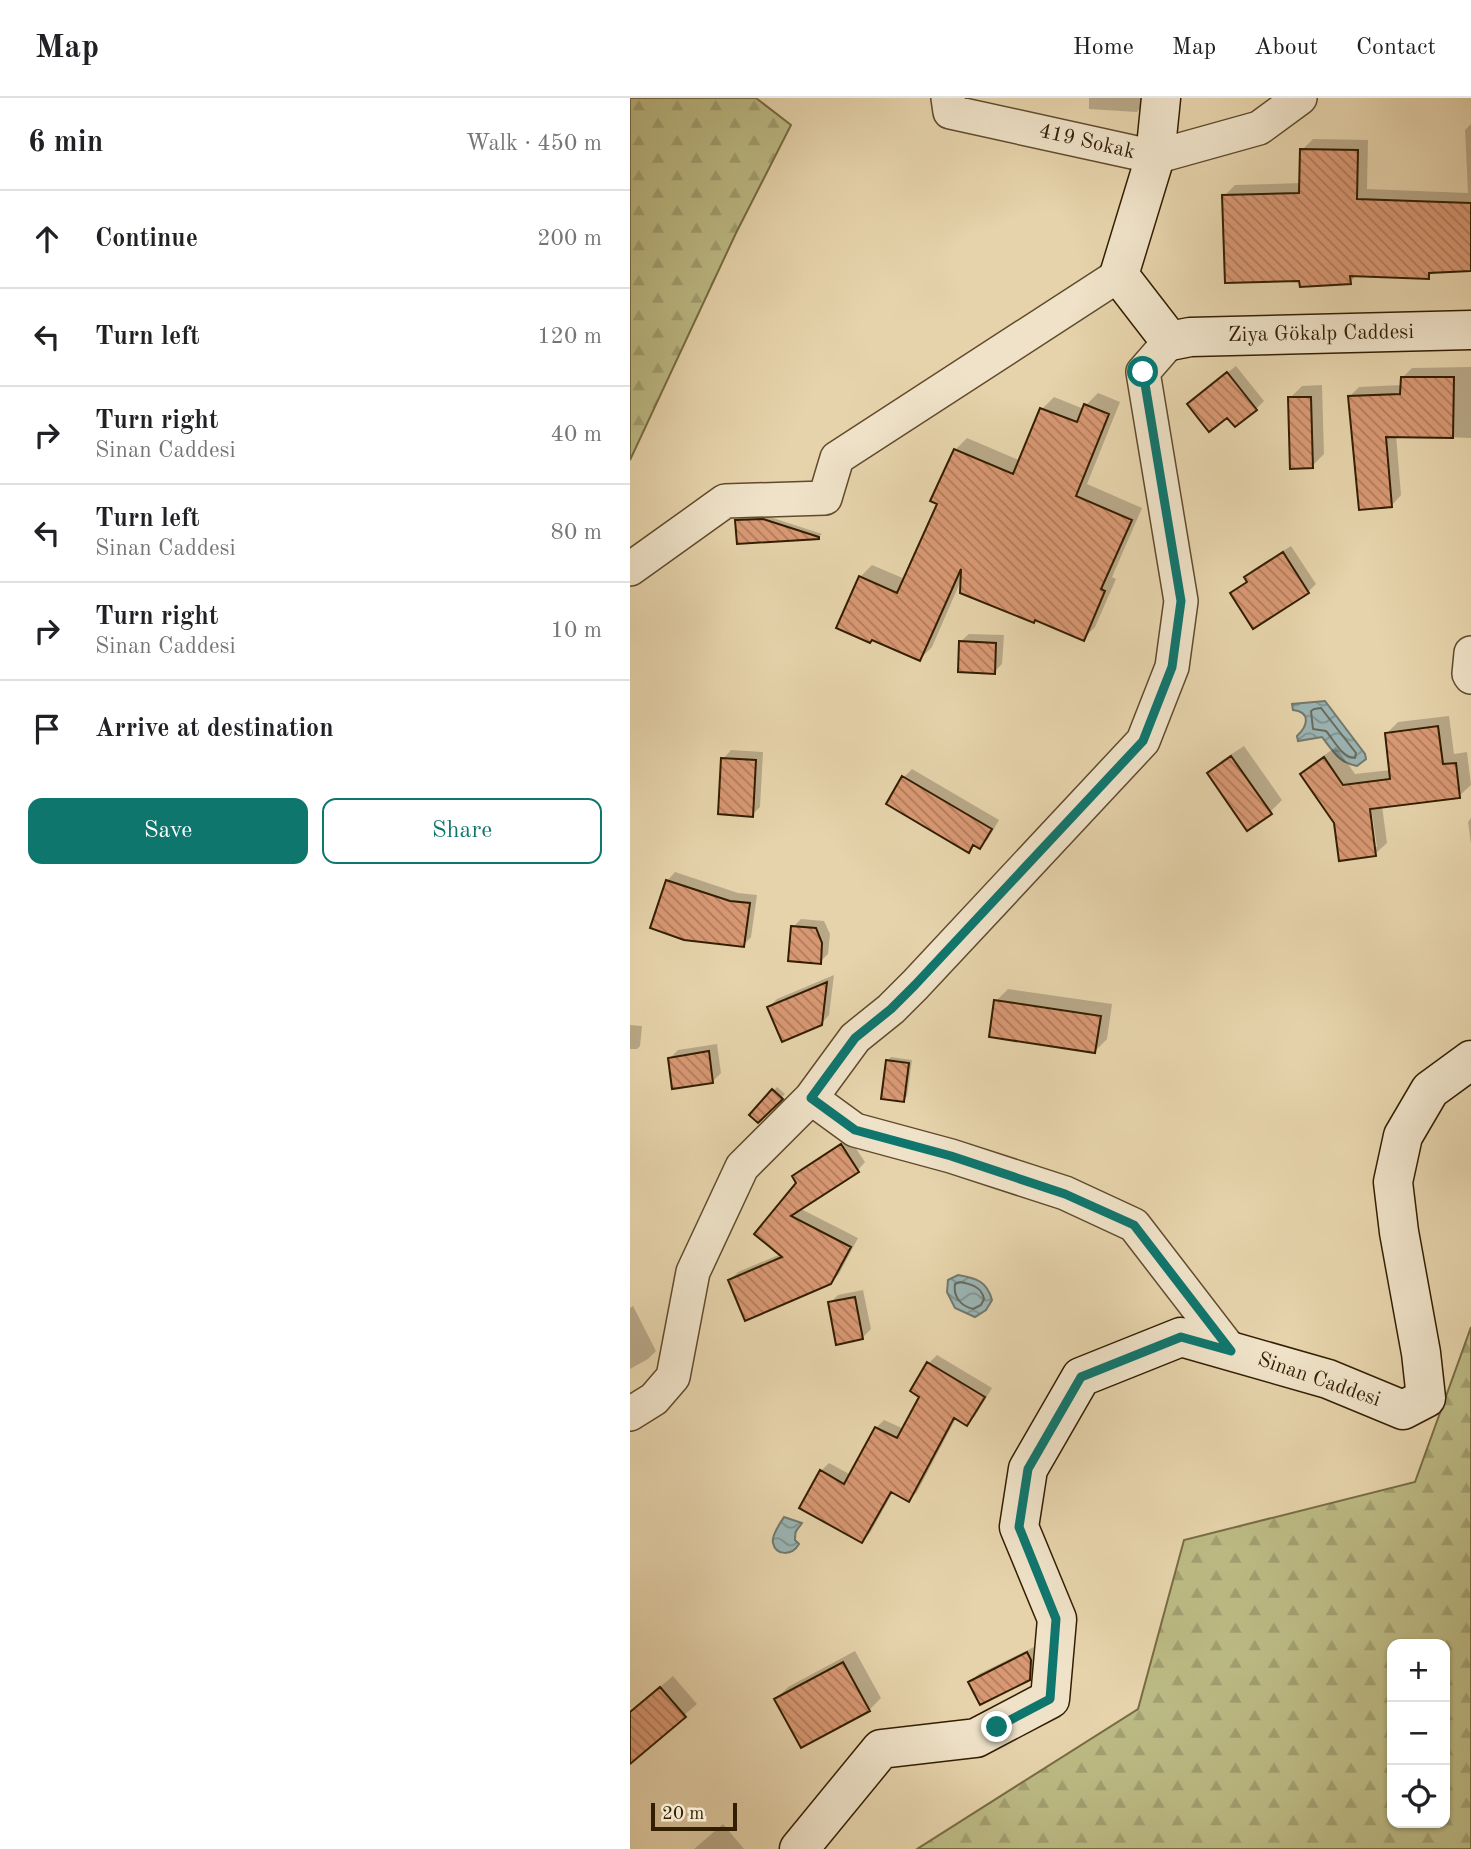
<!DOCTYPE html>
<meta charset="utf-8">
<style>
body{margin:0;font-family:"Old Standard TT",serif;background:#f2f2f2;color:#202124}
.controls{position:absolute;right:21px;bottom:21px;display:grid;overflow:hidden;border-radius:14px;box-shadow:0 2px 5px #0004}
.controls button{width:63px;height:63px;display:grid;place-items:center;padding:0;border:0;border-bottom:2px solid #e0e0e0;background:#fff;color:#202124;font:35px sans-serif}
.scale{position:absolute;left:21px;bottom:18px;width:86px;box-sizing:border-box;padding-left:7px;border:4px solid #331e01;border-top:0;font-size:19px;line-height:24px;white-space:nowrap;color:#331e01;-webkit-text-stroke:5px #efe2c8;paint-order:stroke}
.stop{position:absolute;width:21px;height:21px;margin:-16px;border:5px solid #0f766e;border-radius:50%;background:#fff}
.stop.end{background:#0f766e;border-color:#fff;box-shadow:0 2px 7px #0008}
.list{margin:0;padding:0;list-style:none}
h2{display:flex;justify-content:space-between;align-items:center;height:91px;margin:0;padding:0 28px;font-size:30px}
h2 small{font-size:23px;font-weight:400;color:#757577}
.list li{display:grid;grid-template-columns:46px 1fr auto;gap:21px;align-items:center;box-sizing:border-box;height:98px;padding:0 28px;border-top:2px solid #e0e0e0}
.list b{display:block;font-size:26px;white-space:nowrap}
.list p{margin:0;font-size:23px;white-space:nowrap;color:#757577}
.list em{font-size:23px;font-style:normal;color:#757577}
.actions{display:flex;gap:14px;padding:21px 28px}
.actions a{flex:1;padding:16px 0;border:2px solid #0f766e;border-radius:14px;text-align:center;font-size:24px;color:#0f766e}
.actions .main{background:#0f766e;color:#fff}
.icon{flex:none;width:38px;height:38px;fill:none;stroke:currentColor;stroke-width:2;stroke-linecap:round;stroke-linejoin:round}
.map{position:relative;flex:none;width:841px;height:1751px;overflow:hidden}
header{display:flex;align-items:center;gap:42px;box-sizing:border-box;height:98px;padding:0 35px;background:#fff;border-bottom:2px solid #e0e0e0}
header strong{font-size:33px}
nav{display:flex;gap:38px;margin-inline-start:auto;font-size:24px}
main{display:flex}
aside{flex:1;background:#fff}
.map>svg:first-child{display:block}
.forest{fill:url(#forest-firs);stroke:#786c42;stroke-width:2;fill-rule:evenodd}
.water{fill:url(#water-waves);stroke:#71796d;stroke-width:2}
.shadow{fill:#0003;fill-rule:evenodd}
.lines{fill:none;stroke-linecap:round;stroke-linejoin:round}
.shore{stroke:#676a5b;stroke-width:2}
.building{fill:url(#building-back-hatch);stroke:#331e01;stroke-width:2}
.street-casing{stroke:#604b2c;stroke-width:36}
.secondary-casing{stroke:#331e01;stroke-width:41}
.street{stroke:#efe2c8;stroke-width:33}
.secondary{stroke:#efe2c8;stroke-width:38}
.route{stroke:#0f766e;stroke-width:9}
.labels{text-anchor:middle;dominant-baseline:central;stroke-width:7;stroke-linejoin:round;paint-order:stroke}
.street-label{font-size:21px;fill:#331e01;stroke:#efe2c8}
</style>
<header>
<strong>Map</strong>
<nav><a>Home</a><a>Map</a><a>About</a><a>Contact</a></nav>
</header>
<main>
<aside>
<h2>6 min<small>Walk · 450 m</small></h2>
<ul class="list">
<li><svg class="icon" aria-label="ahead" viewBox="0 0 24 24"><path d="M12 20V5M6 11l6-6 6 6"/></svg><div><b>Continue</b></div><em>200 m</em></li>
<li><svg class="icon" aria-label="left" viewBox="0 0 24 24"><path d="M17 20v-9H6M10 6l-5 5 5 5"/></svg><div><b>Turn left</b></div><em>120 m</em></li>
<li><svg class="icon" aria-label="right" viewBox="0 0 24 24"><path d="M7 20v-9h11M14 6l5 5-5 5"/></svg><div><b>Turn right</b><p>Sinan Caddesi</p></div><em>40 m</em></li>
<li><svg class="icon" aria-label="left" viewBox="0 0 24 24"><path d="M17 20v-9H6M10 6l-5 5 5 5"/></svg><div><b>Turn left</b><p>Sinan Caddesi</p></div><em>80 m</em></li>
<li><svg class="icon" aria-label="right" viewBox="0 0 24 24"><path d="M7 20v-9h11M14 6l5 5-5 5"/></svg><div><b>Turn right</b><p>Sinan Caddesi</p></div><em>10 m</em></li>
<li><svg class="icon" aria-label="arrive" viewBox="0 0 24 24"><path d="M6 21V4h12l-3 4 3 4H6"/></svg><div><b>Arrive at destination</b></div></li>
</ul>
<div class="actions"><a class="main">Save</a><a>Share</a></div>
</aside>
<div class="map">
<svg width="841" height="1751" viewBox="0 0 841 1751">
<defs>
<pattern id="forest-firs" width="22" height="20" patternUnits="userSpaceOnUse" patternTransform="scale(1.75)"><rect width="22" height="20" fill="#bcba84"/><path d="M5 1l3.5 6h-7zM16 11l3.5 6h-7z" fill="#a29f70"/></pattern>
<pattern id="water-waves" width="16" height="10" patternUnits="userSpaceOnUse" patternTransform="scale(1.75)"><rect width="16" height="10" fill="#9bb5b5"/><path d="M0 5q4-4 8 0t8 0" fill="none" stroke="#7f9391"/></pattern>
<pattern id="building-back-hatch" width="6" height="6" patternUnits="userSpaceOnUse" patternTransform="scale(1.75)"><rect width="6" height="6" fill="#d89873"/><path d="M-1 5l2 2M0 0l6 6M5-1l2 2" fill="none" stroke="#b07b5c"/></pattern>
</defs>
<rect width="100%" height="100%" fill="#e6d3ab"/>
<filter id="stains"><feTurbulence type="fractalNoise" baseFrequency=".00286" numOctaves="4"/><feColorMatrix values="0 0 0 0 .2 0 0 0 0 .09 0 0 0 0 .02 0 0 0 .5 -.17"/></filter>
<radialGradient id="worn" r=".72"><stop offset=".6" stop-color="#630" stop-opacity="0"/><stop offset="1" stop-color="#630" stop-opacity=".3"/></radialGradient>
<path class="forest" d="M0,0H126L161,27L106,135L0,362Z
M841,1229V1751H287L508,1611L554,1442L785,1384ZM762,1546H815V1725H762Z"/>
<path class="water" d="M695,603L735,656L736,661L727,668C709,665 702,652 692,639L668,643L667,638C678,628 681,614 663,612L662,606Z
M328,1177C346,1180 357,1183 362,1202L356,1212L345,1219L325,1210L317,1194L318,1182Z
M154,1419L172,1425C167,1433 165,1430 165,1442L169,1446C162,1458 146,1458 143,1445C141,1438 150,1425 154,1419Z"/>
<path class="shadow" d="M459,0H519L507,14L459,11Z
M841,26V172L804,173L798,179L727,177L720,184L671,181L594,98L605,87L671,85L672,52L683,41L738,42L737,91L838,95L835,32Z
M606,268L634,303L626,311L597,318L567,298Z
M841,269V340L766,337L771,397L762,407L720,298L729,289L772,287V280L782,270Z
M692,287L694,356L682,368L660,300L672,288Z
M468,295L490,304L457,386L512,410L482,479L486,481L465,529L453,541L332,480L302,549L290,561L230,479L242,467L275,481L309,405L325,352L337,340L391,363L412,311L424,299L454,311L456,307Z
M137,418L192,436L188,439L107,423L111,419Z
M661,448L686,486L678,494L602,495L618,482L616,479L624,471Z
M339,536L374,537L372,566L364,574L330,544Z
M819,618L824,656L837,654L841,687L829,698L752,708L757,745L745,756L706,724L672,676L683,665L706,649L725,676L761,672L757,635L768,624ZM737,702H740L747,749H743Z
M614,648L652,702L640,714L579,675L591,663Z
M101,652L133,654L130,709L122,717L93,661Z
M282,671L369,722L358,741L350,749L345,746L338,753L274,679Z
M841,720V746L838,724Z
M45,774L108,795L127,797L121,839L113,848L37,783Z
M171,821L194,823L200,836L198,856L190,864L163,829Z
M204,877L199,917L191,926L139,909L147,901Z
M378,891L482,906L477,941L465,953L366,903Z
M0,927L12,928L10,948L7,951H0Z
M87,946L91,975L83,983L40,960L48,952Z
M261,959L282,962L277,998L274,1002L257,963Z
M147,989L155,996L128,1023L121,1017Z
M219,1040L235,1064L228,1072L169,1110L228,1140L209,1176L200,1185L100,1182L108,1174L151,1156L169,1085L164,1078L172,1070Z
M233,1192L241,1231L233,1239L200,1205L208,1197Z
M3,1208L26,1253L18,1261L0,1271V1210Z
M307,1257L362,1290L345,1318L337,1326L326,1320L287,1394L279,1402L263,1394L240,1435L232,1443L191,1373L199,1365L221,1377L246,1330L254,1322L274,1331L291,1298L282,1293L299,1265Z
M406,1548L407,1572L399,1581L340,1584L349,1576Z
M225,1553L251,1600L239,1612L146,1601L158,1589Z
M43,1578L67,1606L0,1664V1614Z
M93,1726L114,1751H64Z"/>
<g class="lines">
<path class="shore" d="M691,610L726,655L725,660C712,660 704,642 696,633L683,631L681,613L684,611Z
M330,1184C341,1186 352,1189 354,1201L351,1207L343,1211C331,1208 323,1199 325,1186Z"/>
</g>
<path class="building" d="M670,51L728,52L727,101L841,105V173L799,175V181L720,178L721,186L670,189L669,183L595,185L592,97L669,95Z
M597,274L627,312L605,329L597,320L579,334L557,306Z
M771,279H824L823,340L756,339L762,409L729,412L718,298L770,296Z
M658,299H681L683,370L660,371Z
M454,306L479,316L446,398L502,422L471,491L475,493L454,543L405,522L404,525L330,495L331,471L290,563L242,542L240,545L206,530L229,478L267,495L307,406L300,403L324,351L383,376L410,310L447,324Z
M133,421L189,439V441L107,446L105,422Z
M653,454L679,495L623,531L600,495L617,484L614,479Z
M329,543L366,545L365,576L328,574Z
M808,628L813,666L826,665L830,700L740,711L746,758L709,763L704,725L670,676L694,659L713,687L760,681L755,635Z
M601,658L642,716L617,733L577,675Z
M91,660L126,662L123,719L88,716Z
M272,678L362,731L350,751L343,747L339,755L256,706Z
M36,782L100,803L120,805L114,849L54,842L20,830Z
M161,828L186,830L192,845L191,866L158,863Z
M197,884L192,927L152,944L137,909Z
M364,902L471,918L465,955L359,939Z
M79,953L83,985L42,991L38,960Z
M256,962L279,965L274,1004L251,1001Z
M142,991L153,1001L128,1025L119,1017Z
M211,1046L229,1074L161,1118L221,1149L201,1186L115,1223L98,1182L152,1159L124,1136L166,1085L162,1078Z
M225,1199L233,1241L206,1247L198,1204Z
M297,1264L355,1299L337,1328L324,1320L279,1404L261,1394L232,1445L169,1410L190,1372L214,1386L245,1329L267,1340L289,1299L280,1293Z
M397,1554L401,1562L400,1582L350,1607L338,1584Z
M213,1564L240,1613L171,1650L144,1601Z
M30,1589L56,1619L0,1666V1614Z"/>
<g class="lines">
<defs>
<path id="street" d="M318,0L320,14L525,59L629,30L670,0
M0,471L95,403L195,400L207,360L489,177
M841,555L839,576L841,579
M181,1000L225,1032L321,1058L435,1095L504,1127L601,1253
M0,1316L24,1301L43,1279L63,1174L112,1069L181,1000L225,940L261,911L285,887L513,643L542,569L551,503L513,274L540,243"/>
<path id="secondary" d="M531,0L525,59L489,177L540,243L560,239L841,232
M169,1751L251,1651L346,1640L420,1601L427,1521L389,1429L398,1371L451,1279L551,1239L698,1281L773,1312L796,1300L791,1255L769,1134L763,1084L773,1038L800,992L841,962"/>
</defs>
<use href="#street" class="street-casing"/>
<use href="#secondary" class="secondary-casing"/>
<use href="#street" class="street"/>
<use href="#secondary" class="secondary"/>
</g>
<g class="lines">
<path class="route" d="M367,1629L420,1601L426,1521L389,1429L398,1371L451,1279L551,1239L601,1253L504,1127L435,1096L321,1058L225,1032L181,1000L225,940L261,911L285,887L513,643L542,569L551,503L513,274"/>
</g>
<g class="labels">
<g class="street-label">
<text transform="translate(457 44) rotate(13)">419 Sokak</text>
<text transform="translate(691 236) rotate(-1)">Ziya Gökalp Caddesi</text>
<text transform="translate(689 1282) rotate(19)">Sinan Caddesi</text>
</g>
</g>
<rect width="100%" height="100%" filter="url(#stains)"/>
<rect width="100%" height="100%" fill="url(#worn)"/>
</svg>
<div class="controls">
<button>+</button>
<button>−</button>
<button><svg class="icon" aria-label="locate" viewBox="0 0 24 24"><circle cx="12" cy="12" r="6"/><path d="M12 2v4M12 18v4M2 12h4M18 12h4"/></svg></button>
</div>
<div class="scale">20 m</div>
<div class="stop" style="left:513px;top:274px"></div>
<div class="stop end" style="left:367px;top:1629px"></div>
</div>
</main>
